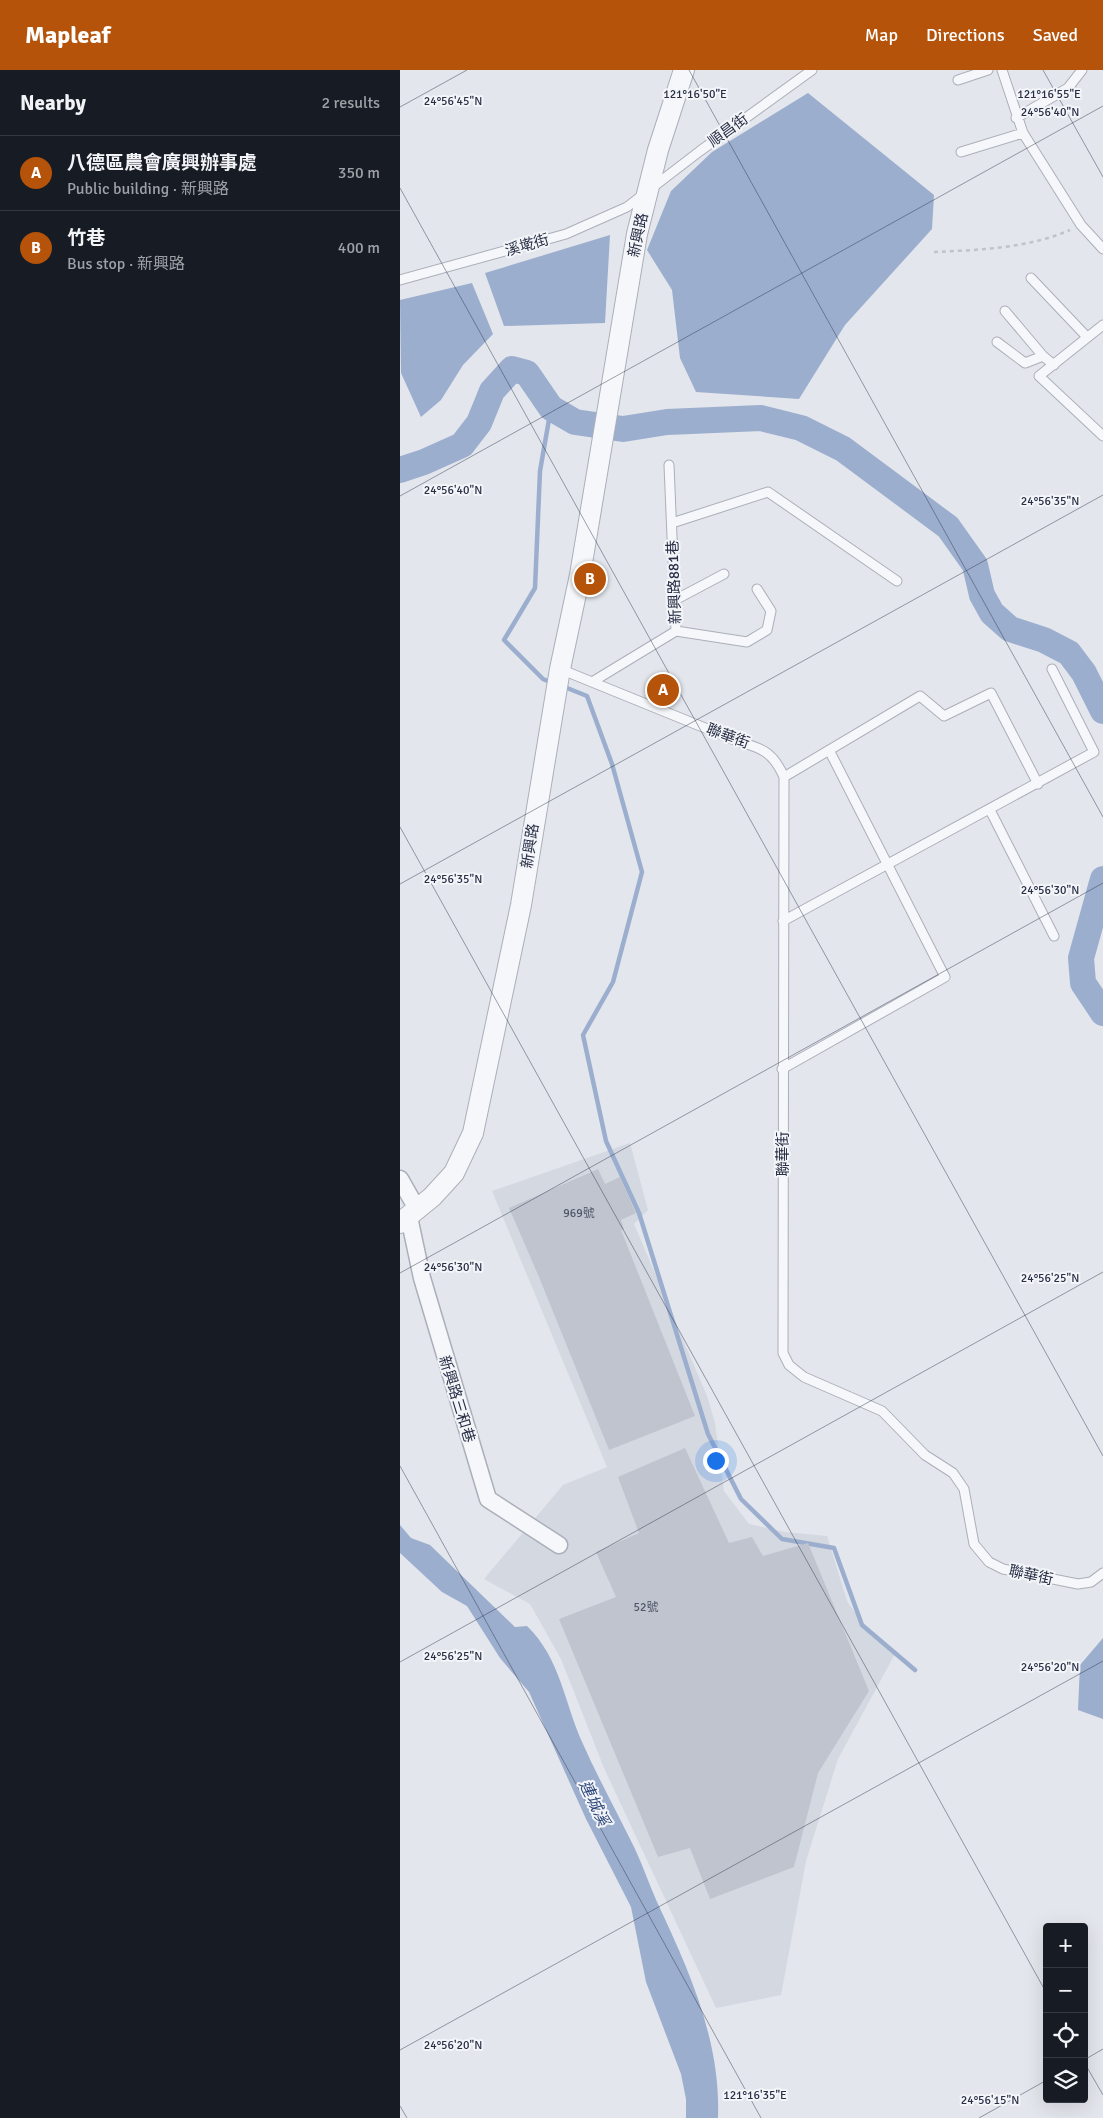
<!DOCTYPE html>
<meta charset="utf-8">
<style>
body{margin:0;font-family:Signika,"Noto Sans TC",sans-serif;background:#20242c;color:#f1f3f6}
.controls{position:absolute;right:15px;bottom:15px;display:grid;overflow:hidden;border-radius:5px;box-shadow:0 5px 20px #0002}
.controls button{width:45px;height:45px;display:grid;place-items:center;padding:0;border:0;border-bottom:1px solid #363941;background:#171b24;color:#f1f3f6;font:25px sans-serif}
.you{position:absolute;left:315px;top:1390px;width:18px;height:18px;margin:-12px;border:4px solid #fff;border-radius:50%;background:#1a73e8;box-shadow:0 0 0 8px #1a73e833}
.badge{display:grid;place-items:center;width:32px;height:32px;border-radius:50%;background:#b45309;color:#fff;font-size:16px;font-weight:700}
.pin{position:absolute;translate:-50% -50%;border:2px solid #fff;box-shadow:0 1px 5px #0006}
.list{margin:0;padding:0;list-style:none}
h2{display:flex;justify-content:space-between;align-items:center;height:65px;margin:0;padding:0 20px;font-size:21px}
h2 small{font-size:16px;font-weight:400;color:#9ea1a6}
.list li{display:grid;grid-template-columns:32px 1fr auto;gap:15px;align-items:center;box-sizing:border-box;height:75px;padding:0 20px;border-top:1px solid #363941}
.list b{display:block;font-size:19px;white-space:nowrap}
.list p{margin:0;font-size:16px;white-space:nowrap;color:#9ea1a6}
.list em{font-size:16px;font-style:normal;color:#9ea1a6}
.icon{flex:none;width:28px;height:28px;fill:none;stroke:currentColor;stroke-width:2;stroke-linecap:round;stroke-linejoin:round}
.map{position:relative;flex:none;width:703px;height:2048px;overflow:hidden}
header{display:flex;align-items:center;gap:30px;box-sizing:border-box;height:70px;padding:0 25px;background:#b45309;color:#fff}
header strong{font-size:24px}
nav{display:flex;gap:28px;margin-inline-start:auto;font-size:18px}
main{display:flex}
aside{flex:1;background:#171b24}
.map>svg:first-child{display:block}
.built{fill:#d4d8e1}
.water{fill:#9caece}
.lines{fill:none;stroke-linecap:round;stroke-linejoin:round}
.stream{stroke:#9caece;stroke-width:4.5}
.river{stroke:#9caece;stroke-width:26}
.building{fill:#c0c4cf}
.service-casing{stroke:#abafba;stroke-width:11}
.minor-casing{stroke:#abafba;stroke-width:19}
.tertiary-casing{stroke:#abafba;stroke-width:22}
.path{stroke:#c1c3cb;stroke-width:2.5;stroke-dasharray:4 4;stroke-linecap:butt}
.service{stroke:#f6f7fa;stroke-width:9}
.minor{stroke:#f6f7fa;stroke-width:16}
.tertiary{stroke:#f6f7fa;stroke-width:20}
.ticks{fill:none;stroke:#293046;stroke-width:1;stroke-opacity:0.45}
.labels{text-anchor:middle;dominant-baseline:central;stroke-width:4;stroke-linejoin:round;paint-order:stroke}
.number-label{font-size:12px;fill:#4f5568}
.street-label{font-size:15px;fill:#293046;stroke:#f3f5f9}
.water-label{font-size:16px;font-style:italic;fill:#30497d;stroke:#f3f5f9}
.ticks-label{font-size:12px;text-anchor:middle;fill:#293046;stroke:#f3f5f9;stroke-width:4;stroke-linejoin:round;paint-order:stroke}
</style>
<header>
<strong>Mapleaf</strong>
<nav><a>Map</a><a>Directions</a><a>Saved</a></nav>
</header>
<main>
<aside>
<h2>Nearby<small>2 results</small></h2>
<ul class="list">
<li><span class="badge">A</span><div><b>八德區農會廣興辦事處</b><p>Public building · 新興路</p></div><em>350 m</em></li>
<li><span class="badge">B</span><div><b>竹巷</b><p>Bus stop · 新興路</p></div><em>400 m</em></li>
</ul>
</aside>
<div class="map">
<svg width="703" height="2048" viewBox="0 0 703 2048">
<rect width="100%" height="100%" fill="#e3e6ec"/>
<path class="built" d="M230,1073L248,1140L234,1154L307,1326L315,1353L324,1421L349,1454L385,1462L427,1466L447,1531L466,1559L496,1582L438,1689L406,1791L381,1925L316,1938L204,1698L161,1589L130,1534L84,1509L163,1415L207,1397L92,1121Z"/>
<path class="water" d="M408,23L534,125L532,159L445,255L399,329L296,322L280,288L272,220L247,180L271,121L312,82Z
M210,165L205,253L104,256L85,203Z
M72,213L93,264L63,295L41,330L21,347L1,303L0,230Z
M0,1455L11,1468L30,1475L115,1557L127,1556C161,1589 164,1633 183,1674C199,1710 218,1744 235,1779C243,1796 249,1814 257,1832C289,1900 321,1971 318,2048H286V2029L281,2004L246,1912L231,1837L186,1749L129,1622L100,1588L67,1536L42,1522L0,1483Z
M703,1568V1649L678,1640L680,1595Z"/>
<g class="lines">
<path class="stream" d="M151,338L140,401L135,518L104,570L143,609L152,613
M162,616L187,626L212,694L242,802L213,912L183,965L206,1071L239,1143L308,1364L341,1429L382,1469L434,1478L462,1555L515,1600"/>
<path class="river" d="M0,400L24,392L62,375L79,353L92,321L112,299L127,303L151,338L175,352L223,359L267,352L361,348L401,358L443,379L548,457L575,495L582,525L592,543L610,559L644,570L669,583L684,603L703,641
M703,809L681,888L683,913L703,943"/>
</g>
<path class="building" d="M198,1099L205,1114L220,1107L236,1143L221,1150L224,1159L221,1160L295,1346L209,1380L139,1207L109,1138Z
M285,1378L329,1473L352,1467L363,1486L408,1473L469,1621L418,1703L394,1797L310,1829L290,1778L258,1787L159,1549L216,1527L196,1482L239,1463L218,1407Z"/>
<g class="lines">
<defs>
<path id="service" d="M602,0L623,63L681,155L703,179
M558,10L588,0
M616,48L668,18L682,0
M561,82L623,63
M631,208L687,267
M0,210L166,164L227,137L300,81L412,0
M605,241L643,286
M703,255L639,306L703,366
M597,272L625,293L643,286L654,295
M272,453L368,422L497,511
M275,530L324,504
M276,561L347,572L367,560L371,541L357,519
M160,599L337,671C362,678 373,682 384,707L383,1283L389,1295L404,1307L482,1341L525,1385L553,1403L564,1419L574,1474L589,1492L603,1499L678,1514L691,1512L703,1503
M192,612L276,561L269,395
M384,707L520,626L544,646L591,623L638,714
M590,740L654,866
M383,851L694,682L652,599
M382,999L545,907L429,680"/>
<path id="minor" d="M0,1109L17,1139
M9,1147L22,1208L88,1429L159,1475"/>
<path id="tertiary" d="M0,1153L32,1127L54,1103L73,1063L121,835L160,599L180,505L237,164L258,80L284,0"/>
</defs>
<use href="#service" class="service-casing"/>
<use href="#minor" class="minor-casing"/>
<use href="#tertiary" class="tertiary-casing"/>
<path class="path" d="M534,182C579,180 629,178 670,160"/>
<use href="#service" class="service"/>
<use href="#minor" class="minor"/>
<use href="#tertiary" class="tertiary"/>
</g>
<path class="ticks" d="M289,0L703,747M643,0L703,107M0,37L67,0M0,118L703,1386M0,426L703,36M0,757L647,1924M0,814L703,425M0,1203L703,813M0,1396L361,2048M0,1592L703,1202M0,1980L703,1591M684,1990L703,1979M684,1992L703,2025M0,2036L7,2048M579,2048L647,2010"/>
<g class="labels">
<g class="number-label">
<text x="179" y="1143">969號</text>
<text x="246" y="1537">52號</text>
</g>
<g class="street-label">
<text transform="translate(328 60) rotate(-36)">順昌街</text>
<text transform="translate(238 165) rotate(-78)">新興路</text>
<text transform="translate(127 175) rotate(-16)">溪墘街</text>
<text transform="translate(274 512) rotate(-92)">新興路881巷</text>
<text transform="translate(328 666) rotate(20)">聯華街</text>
<text transform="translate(130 776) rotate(-81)">新興路</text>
<text transform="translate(383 1084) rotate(-90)">聯華街</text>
<text transform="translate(57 1329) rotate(73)">新興路三和巷</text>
<text transform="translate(631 1505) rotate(12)">聯華街</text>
</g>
<g class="water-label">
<text transform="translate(194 1733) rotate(64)">連城溪</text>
</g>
</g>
<g class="ticks-label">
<text x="295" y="28">121°16'50"E</text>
<text x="649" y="28">121°16'55"E</text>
<text x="53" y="35">24°56'45"N</text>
<text x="650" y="46">24°56'40"N</text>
<text x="53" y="424">24°56'40"N</text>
<text x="650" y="435">24°56'35"N</text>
<text x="53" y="813">24°56'35"N</text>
<text x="650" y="824">24°56'30"N</text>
<text x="53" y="1201">24°56'30"N</text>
<text x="650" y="1212">24°56'25"N</text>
<text x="53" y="1590">24°56'25"N</text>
<text x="650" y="1601">24°56'20"N</text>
<text x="53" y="1979">24°56'20"N</text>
<text x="355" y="2029">121°16'35"E</text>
<text x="590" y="2034">24°56'15"N</text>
</g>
</svg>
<div class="controls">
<button>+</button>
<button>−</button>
<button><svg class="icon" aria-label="locate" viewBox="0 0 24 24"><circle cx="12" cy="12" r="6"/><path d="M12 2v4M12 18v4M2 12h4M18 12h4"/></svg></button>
<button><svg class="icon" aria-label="layers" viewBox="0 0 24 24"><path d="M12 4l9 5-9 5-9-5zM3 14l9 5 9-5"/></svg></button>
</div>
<div class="you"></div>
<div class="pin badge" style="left:263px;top:620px">A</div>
<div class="pin badge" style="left:190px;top:509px">B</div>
</div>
</main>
